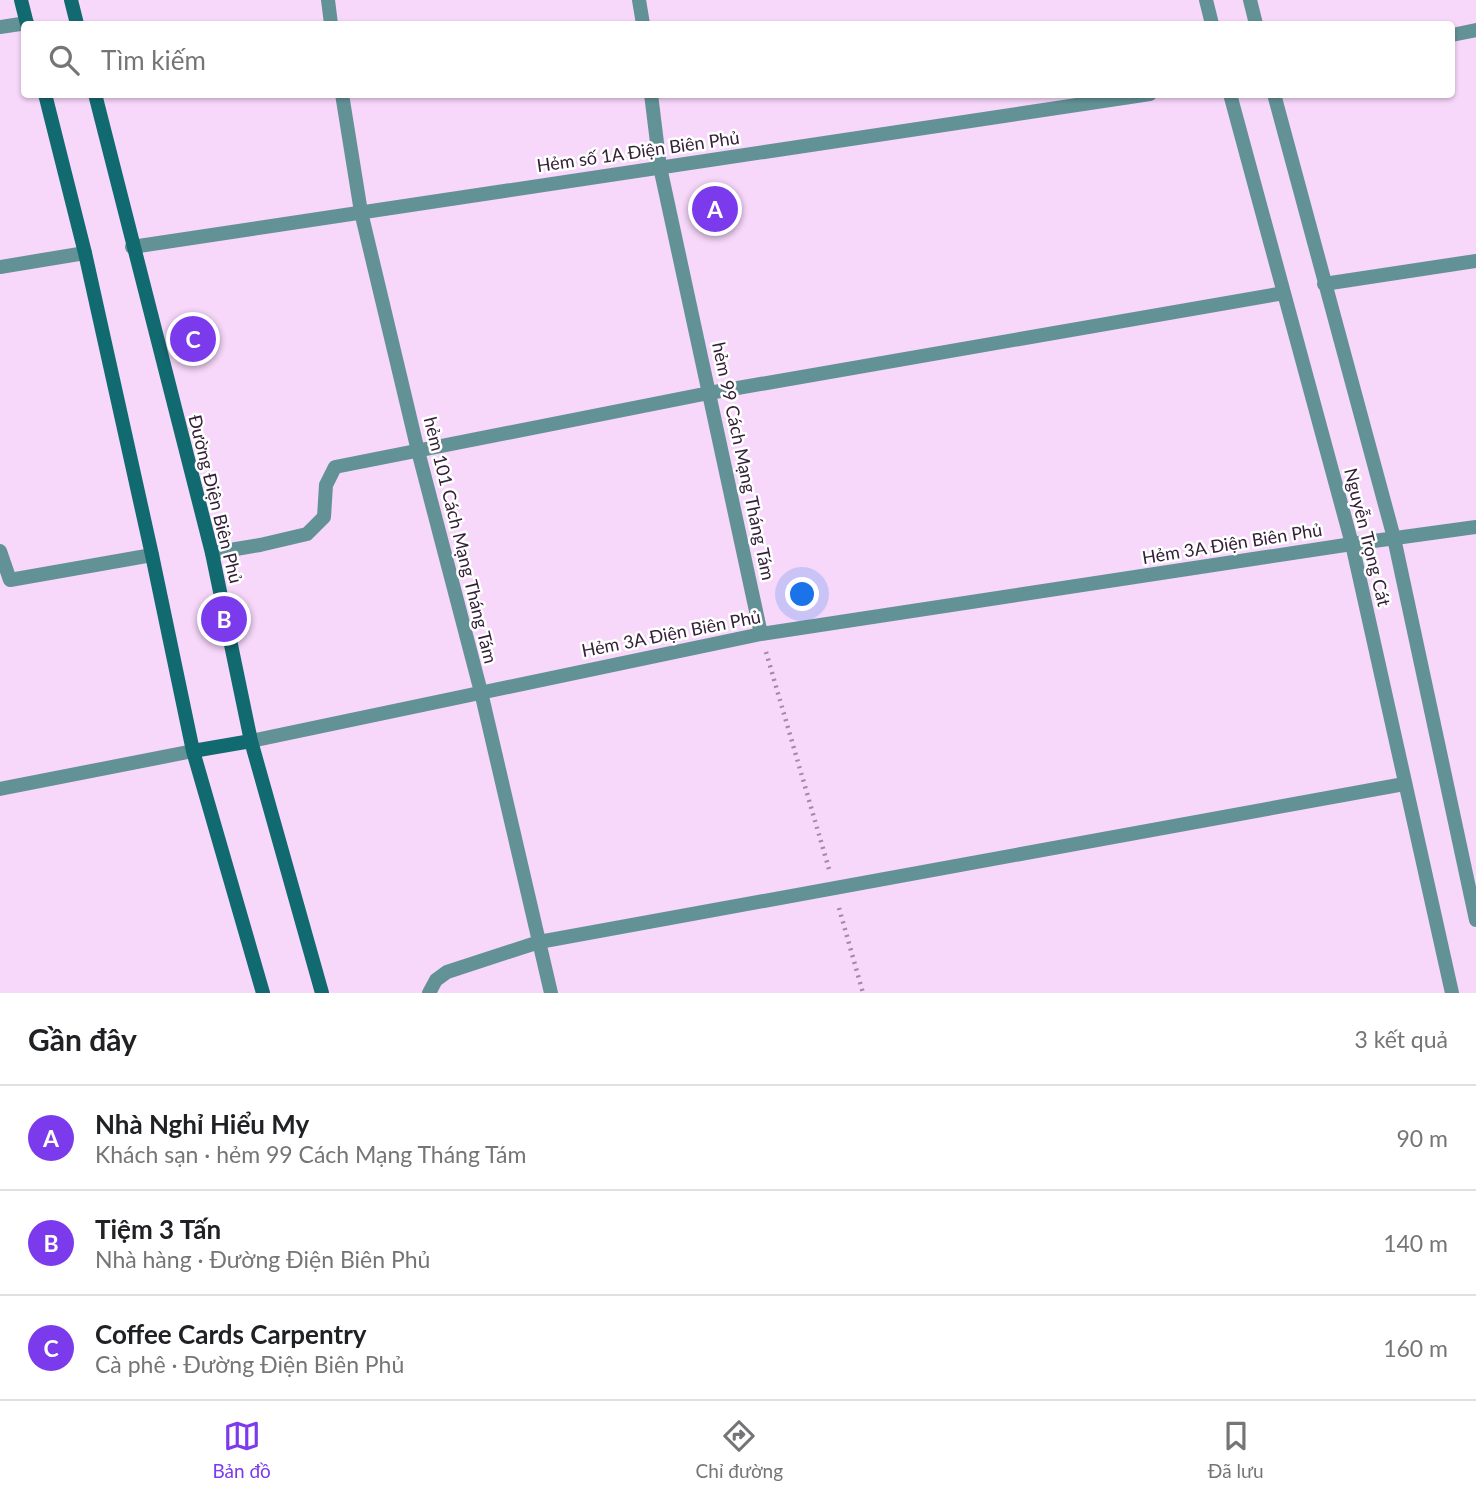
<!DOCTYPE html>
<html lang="vi">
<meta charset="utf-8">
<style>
body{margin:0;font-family:Lato,sans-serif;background:#f6f6f6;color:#202124}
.you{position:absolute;left:803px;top:595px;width:24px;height:24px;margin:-18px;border:5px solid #fff;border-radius:50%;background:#1a73e8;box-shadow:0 0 0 10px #1a73e833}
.badge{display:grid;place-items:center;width:46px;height:46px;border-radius:50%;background:#7c3aed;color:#fff;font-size:23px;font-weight:700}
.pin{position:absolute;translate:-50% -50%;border:4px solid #fff;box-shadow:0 2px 7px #0006}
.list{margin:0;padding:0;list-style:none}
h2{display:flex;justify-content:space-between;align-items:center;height:91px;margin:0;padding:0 28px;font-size:30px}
h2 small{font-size:23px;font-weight:400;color:#757577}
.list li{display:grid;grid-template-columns:46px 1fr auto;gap:21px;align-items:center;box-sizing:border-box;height:105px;padding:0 28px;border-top:2px solid #e0e0e0}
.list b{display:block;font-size:26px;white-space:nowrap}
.list p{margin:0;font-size:23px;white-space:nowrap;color:#757577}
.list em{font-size:23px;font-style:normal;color:#757577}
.icon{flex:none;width:38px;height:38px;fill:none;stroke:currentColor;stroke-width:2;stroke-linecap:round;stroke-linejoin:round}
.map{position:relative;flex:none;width:1476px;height:993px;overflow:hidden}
.search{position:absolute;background:#fff;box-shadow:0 2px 5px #0004;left:21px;right:21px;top:21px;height:77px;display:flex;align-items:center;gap:18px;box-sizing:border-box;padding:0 24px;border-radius:7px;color:#757577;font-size:26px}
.sheet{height:406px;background:#fff}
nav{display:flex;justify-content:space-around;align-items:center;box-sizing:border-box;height:98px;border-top:2px solid #e0e0e0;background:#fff;font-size:19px;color:#757577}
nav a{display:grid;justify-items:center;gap:4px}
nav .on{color:#7c3aed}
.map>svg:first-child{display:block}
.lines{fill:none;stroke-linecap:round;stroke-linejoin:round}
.path{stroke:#a389a6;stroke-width:4.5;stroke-dasharray:2 5;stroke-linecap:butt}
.service{stroke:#639296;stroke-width:14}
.minor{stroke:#639296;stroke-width:14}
.secondary{stroke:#126a71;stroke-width:14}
.labels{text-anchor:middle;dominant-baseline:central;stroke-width:5;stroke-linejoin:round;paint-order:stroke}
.street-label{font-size:18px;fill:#342137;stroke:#fff}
</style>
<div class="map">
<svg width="1476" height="993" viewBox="0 0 1476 993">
<rect width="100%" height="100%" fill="#f7d7fa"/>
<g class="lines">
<path class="path" d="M766,652L829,869
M839,908L863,993"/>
<path class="service" d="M328,0L331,24
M342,94L361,212L418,451L481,692L551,993
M0,551L10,580L152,555
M212,553L260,545L307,534L324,517L326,485L335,467L709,393
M429,993L436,980L447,972L539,942L1404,784"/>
<path class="minor" d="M639,0L643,24
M1206,0L1212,24
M1250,0L1256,24
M0,27L27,23
M1452,35L1476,30
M651,94L660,167L761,634
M1230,94L1352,544L1452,993
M1274,94L1394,538L1476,920
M132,247L1150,94
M0,267L85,253
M1324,284L1476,261
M709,393L1284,293
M251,741L761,634L1352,544L1476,527
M0,789L193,751"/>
<path class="secondary" d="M21,0L27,24
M71,0L77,24
M45,94L85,253L152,555L193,751L263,993
M95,94L212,553L251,741L322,993
M193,751L251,741"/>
</g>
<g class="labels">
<g class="street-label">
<text transform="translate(638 151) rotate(-8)">Hẻm số 1A Điện Biên Phủ</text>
<text transform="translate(744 461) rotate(78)">hẻm 99 Cách Mạng Tháng Tám</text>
<text transform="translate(216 499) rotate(76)">Đường Điện Biên Phủ</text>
<text transform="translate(1368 537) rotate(76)">Nguyễn Trọng Cát</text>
<text transform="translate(461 540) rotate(76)">hẻm 101 Cách Mạng Tháng Tám</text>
<text transform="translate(1232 543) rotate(-9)">Hẻm 3A Điện Biên Phủ</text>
<text transform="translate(671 633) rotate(-11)">Hẻm 3A Điện Biên Phủ</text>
</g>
</g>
</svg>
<div class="you"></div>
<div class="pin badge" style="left:715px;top:209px">A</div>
<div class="pin badge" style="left:224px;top:619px">B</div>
<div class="pin badge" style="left:193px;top:339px">C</div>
<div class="search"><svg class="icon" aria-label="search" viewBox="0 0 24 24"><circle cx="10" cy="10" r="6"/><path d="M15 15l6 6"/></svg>Tìm kiếm</div>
</div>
<section class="sheet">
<h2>Gần đây<small>3 kết quả</small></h2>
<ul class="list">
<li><span class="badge">A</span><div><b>Nhà Nghỉ Hiểu My</b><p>Khách sạn · hẻm 99 Cách Mạng Tháng Tám</p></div><em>90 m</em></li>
<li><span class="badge">B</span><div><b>Tiệm 3 Tấn</b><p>Nhà hàng · Đường Điện Biên Phủ</p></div><em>140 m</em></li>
<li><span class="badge">C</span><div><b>Coffee Cards Carpentry</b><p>Cà phê · Đường Điện Biên Phủ</p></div><em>160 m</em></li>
</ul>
</section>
<nav>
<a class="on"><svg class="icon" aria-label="map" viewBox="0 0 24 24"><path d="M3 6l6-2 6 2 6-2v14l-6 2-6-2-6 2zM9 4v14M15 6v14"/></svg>Bản đồ</a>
<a><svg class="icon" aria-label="directions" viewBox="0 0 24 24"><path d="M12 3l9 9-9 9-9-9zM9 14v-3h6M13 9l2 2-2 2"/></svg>Chỉ đường</a>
<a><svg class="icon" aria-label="saved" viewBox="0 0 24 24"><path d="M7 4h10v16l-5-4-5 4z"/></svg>Đã lưu</a>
</nav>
